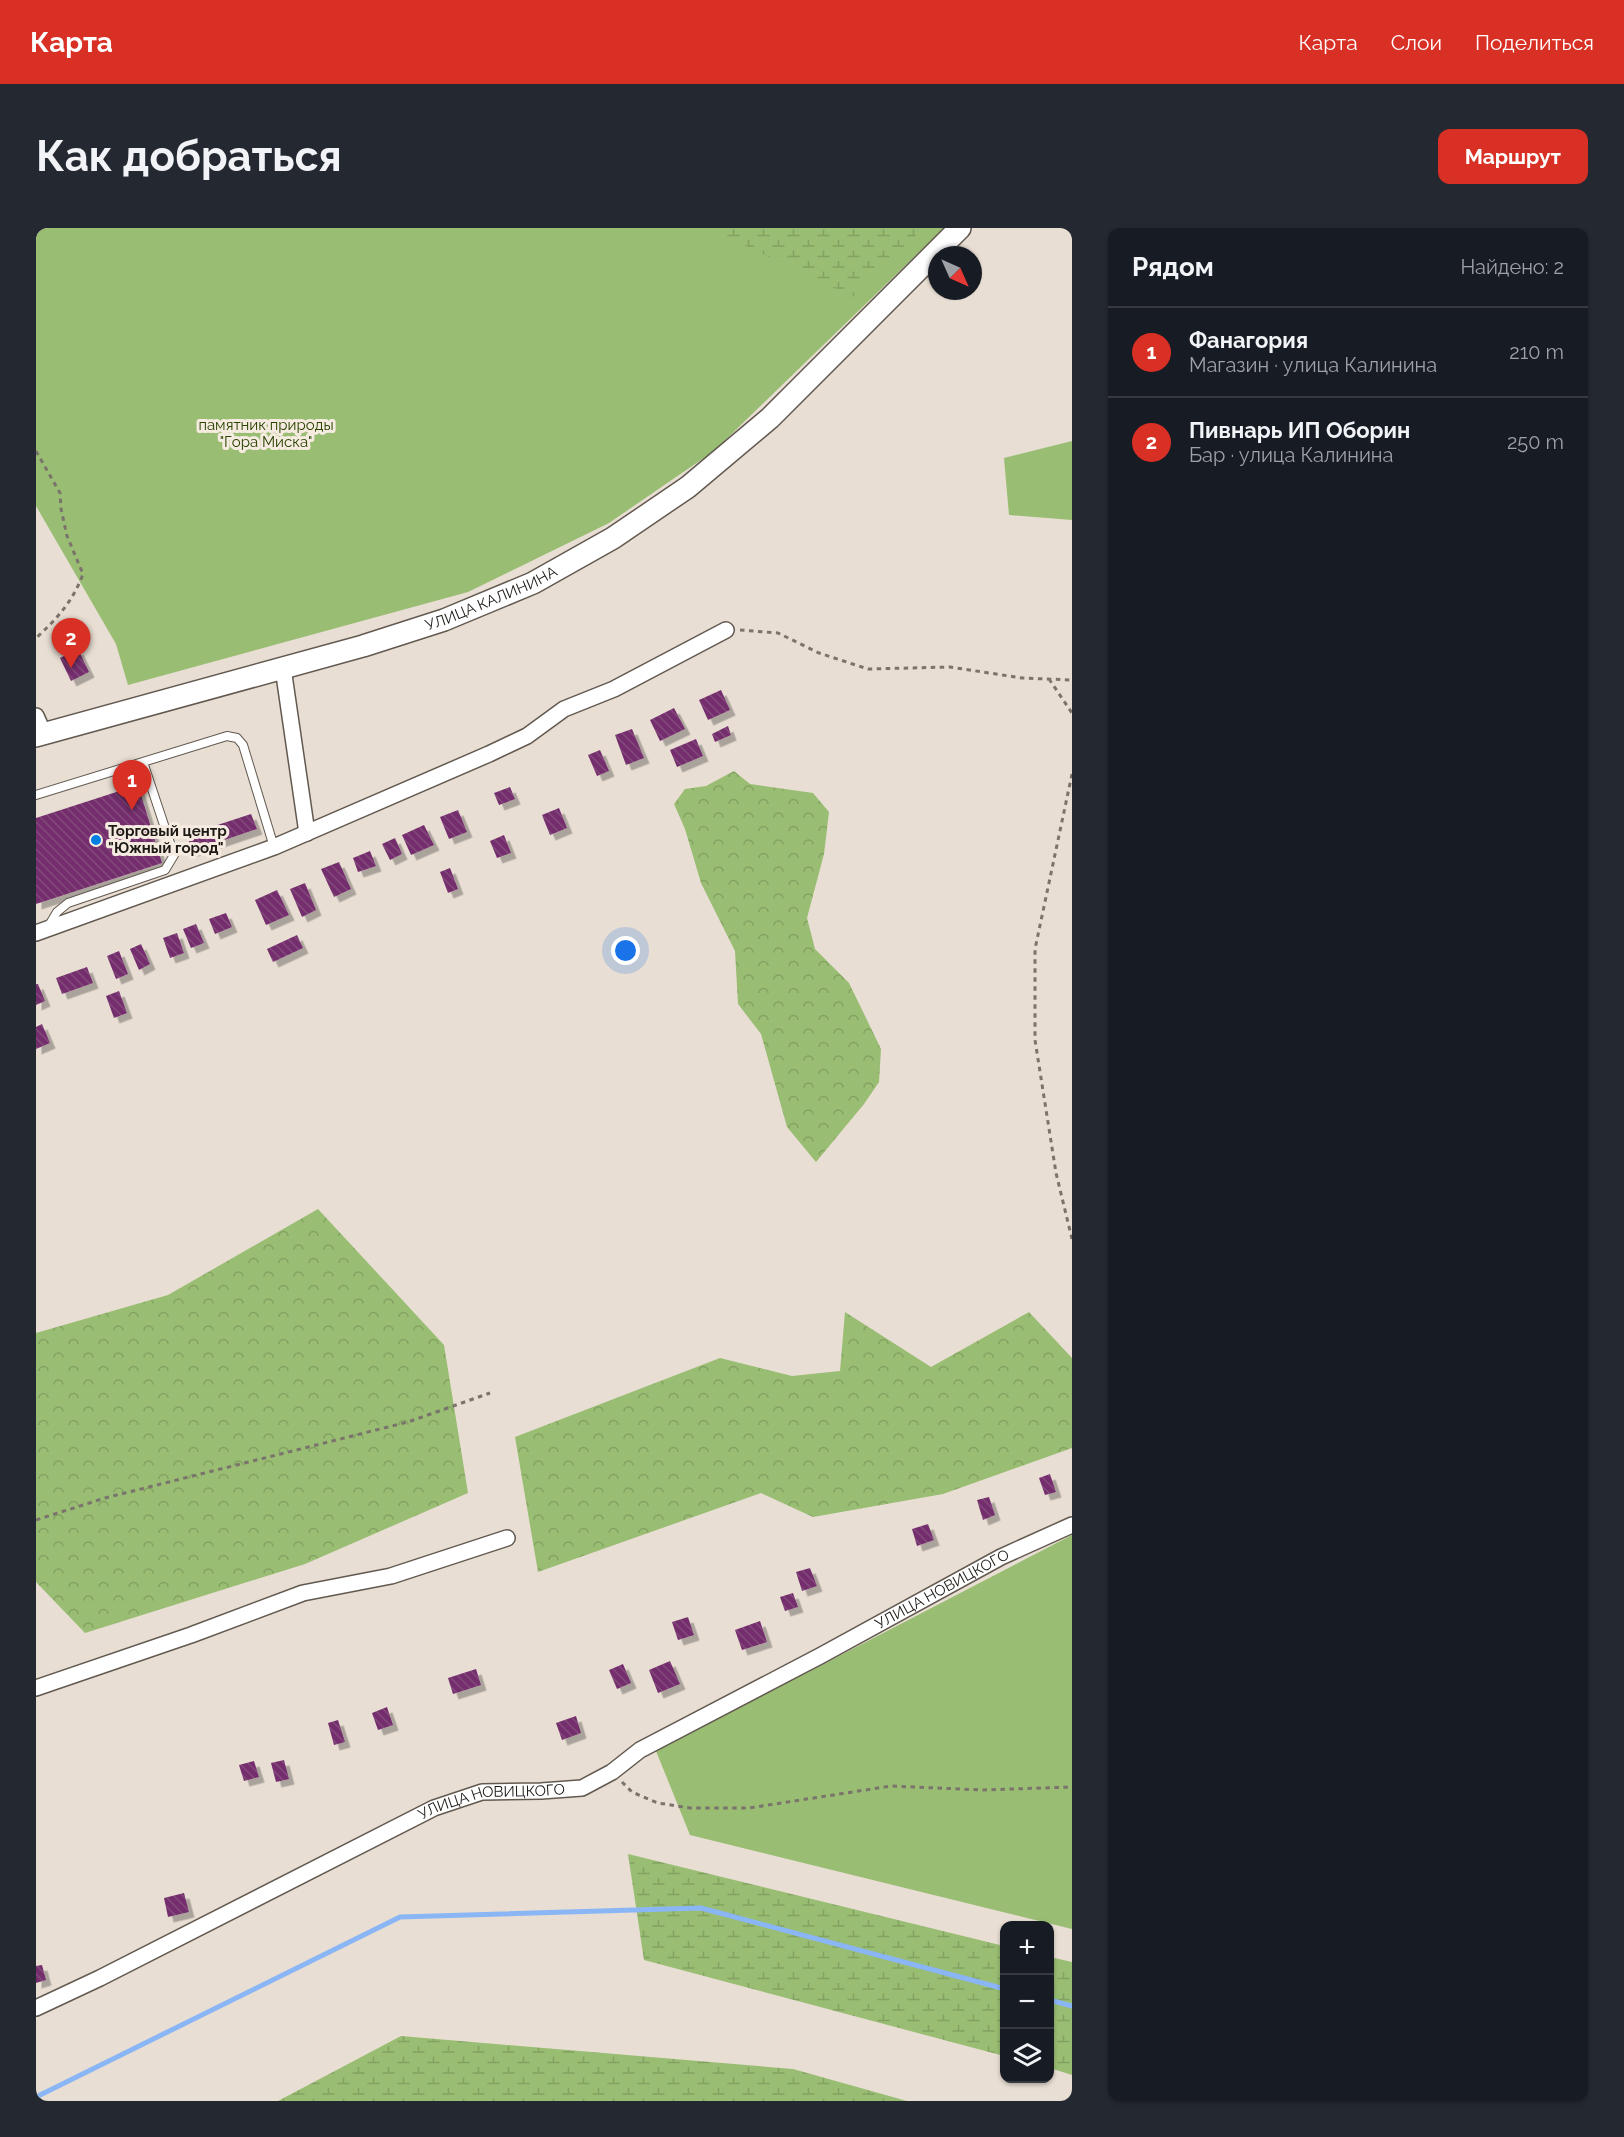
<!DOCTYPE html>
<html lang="ru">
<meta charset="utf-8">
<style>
body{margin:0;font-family:Raleway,sans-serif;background:#242831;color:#f1f3f6}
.controls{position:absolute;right:18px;bottom:18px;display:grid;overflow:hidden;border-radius:12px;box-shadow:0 2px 4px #0004}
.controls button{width:54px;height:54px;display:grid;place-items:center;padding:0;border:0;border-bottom:2px solid #363941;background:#171b24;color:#f1f3f6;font:30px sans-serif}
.compass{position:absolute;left:892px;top:18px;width:54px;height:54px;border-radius:50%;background:#171b24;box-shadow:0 2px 4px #0004;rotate:135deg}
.you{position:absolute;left:590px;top:723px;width:21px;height:21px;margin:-15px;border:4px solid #fff;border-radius:50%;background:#1a73e8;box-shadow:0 0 0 9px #1a73e833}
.badge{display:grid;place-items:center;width:39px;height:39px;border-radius:50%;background:#d93025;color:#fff;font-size:20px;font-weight:700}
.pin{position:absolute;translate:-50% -50px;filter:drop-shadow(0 2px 3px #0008)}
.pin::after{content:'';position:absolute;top:32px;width:21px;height:18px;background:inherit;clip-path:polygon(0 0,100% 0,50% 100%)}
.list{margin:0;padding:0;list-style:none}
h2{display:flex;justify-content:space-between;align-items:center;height:78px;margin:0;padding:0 24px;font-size:26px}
h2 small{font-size:20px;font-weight:400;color:#9ea1a6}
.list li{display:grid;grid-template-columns:39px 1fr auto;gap:18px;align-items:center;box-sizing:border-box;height:90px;padding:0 24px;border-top:2px solid #363941}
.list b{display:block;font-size:22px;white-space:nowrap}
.list p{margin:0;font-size:20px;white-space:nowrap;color:#9ea1a6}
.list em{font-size:20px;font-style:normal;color:#9ea1a6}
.icon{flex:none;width:33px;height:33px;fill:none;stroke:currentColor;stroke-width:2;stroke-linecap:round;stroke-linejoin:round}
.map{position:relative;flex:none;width:1036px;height:1873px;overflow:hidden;border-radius:12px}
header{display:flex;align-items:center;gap:36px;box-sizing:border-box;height:84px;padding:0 30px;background:#d93025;color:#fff}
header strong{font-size:28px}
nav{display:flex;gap:33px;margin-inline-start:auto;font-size:21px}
.intro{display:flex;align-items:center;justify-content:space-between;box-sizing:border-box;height:144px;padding:0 36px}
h1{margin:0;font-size:42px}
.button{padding:15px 27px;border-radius:12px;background:#d93025;color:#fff;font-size:21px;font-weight:700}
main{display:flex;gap:36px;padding:0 36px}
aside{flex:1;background:#171b24;border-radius:12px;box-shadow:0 2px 4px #0004}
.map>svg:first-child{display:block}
.green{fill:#99bd72}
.forest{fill:url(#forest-crowns)}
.wetland{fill:url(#wetland-marsh)}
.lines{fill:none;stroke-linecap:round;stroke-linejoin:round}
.stream{stroke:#8bb6f6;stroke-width:5}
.building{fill:url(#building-back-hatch);filter:url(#shadow)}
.lane-casing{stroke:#625950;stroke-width:10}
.street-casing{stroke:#625950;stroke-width:18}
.secondary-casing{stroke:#625950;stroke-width:24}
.path{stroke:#7b746d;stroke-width:3;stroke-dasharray:4.5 4.5;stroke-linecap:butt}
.lane{stroke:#fff;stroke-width:8}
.street{stroke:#fff;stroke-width:15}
.secondary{stroke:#fff;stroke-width:21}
.poi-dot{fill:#017fe5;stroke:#f5ebe0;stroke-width:2}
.labels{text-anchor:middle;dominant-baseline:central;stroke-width:6;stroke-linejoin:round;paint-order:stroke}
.park-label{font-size:15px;fill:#294300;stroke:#f5ebe0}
.street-label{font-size:15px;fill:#1d1a16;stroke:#f5ebe0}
.poi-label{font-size:15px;font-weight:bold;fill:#1d1a16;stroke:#f5ebe0;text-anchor:start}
</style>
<header>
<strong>Карта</strong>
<nav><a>Карта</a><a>Слои</a><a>Поделиться</a></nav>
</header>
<div class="intro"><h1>Как добраться</h1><a class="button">Маршрут</a></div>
<main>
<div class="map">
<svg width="1036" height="1873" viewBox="0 0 1036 1873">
<defs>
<pattern id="forest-crowns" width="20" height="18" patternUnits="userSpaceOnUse" patternTransform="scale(1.5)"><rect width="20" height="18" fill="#99bd72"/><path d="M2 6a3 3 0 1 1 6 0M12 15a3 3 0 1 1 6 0" fill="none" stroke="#83a262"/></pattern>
<pattern id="wetland-marsh" width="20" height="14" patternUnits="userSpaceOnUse" patternTransform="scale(1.5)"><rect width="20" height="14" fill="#99bd72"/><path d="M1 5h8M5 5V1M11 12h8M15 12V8" fill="none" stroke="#83a262"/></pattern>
<pattern id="building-back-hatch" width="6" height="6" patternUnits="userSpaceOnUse" patternTransform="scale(1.5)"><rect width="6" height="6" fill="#752e6d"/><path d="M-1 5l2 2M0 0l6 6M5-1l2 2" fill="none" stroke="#834a7c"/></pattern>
<filter id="shadow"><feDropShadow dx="5.5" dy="5.5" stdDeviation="0" flood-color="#0004"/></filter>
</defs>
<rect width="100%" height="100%" fill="#e8ded3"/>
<path class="green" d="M0,0H908L678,223L573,295L432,364L92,457L80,416L0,278Z
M1036,213V292L973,287L968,230Z
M1036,1307V1701L654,1607L620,1523Z"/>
<path class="forest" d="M698,543L714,556L777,565L793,584L788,626L771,690L779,721L813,755L845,821L843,854L828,876L780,934L751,899L725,806L702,776L699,723L665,655L649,601L638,576L649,561L670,558Z
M282,981L408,1117L432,1265L269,1336L49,1405L0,1354V1105L132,1067Z
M809,1084L895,1139L993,1084L1036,1130V1220L907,1266L777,1289L725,1265L502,1344L479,1209L684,1130L756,1148L804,1143Z"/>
<path class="wetland" d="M672,0H887L817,69Z
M592,1626L968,1718V1828L608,1732Z
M1014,1729L1036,1734V1847L1014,1840Z
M365,1808L757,1841L871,1873H242Z"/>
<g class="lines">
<path class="stream" d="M1014,1772L1036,1778
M0,1869L364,1689L665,1680L969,1761"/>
</g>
<path class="building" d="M42,421L53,444L35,453L24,430Z
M685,462L694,482L672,492L663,472Z
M638,480L649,501L624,513L614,492Z
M692,498L695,507L679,514L676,506Z
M596,501L608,530L590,537L579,507Z
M660,511L667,528L641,539L634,522Z
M564,522L573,543L561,548L552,527Z
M102,557L126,635L0,676V590Z
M474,559L479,571L463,577L458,565Z
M523,580L531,600L514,607L506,587Z
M422,582L431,604L413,611L404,589Z
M215,586L221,601L156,623L151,607Z
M388,597L398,617L375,627L366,607Z
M468,607L475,625L461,630L454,613Z
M359,610L366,626L354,632L346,616Z
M334,623L340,638L322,644L317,630Z
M303,634L315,661L298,669L285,641Z
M414,640L422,661L412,665L404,644Z
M269,655L280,682L266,689L254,661Z
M241,662L253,687L230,697L219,672Z
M190,685L196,699L179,706L173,691Z
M160,696L168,715L155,720L147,701Z
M141,705L148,725L134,730L127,710Z
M261,707L267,720L237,734L231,721Z
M105,716L114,736L103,742L94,721Z
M83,723L92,746L80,751L71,728Z
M51,739L57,755L26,766L20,750Z
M0,756H2L9,773L0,777Z
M83,763L91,785L78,790L70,768Z
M6,796L14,815L0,821V799Z
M1014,1246L1020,1264L1009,1267L1003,1250Z
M953,1269L959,1287L947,1292L941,1272Z
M892,1296L898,1312L881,1318L876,1301Z
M774,1340L781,1358L766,1363L760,1344Z
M757,1365L762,1379L749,1383L744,1369Z
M652,1389L658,1407L642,1412L636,1394Z
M724,1393L731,1414L706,1422L699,1402Z
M634,1433L644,1456L622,1465L613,1442Z
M587,1436L595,1455L581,1461L573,1442Z
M440,1441L445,1457L417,1466L412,1450Z
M351,1479L357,1497L342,1502L336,1485Z
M540,1488L545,1505L526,1512L520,1495Z
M302,1492L309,1514L298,1517L292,1495Z
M248,1532L253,1551L240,1554L235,1535Z
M218,1533L223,1549L208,1553L203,1537Z
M148,1665L153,1684L132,1689L128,1670Z
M6,1737L10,1752L0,1755V1738Z"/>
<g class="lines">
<defs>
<path id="lane" d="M0,567L191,508L201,510L207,517L238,619
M12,699L21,684L32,675L129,642L138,627L107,534"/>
<g id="street">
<path d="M247,440L271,605"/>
<path d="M0,488L8,506"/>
<path d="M0,705L238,619L453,526L491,508L528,481L578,461L690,402"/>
<path d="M0,1460L155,1407L267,1365L355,1348L471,1310"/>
<path id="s1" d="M0,1780L64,1750L398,1580L446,1564L505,1563L546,1560L576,1544L604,1522L784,1428L965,1329L1036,1297"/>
</g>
<g id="secondary">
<path id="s2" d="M0,508L327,418L408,392L497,355L577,310L652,259L734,190L924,0"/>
</g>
</defs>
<use href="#lane" class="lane-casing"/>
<use href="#street" class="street-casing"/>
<use href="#secondary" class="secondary-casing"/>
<path class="path" d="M0,223L24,265L25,281L31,308L47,346C37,373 21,391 0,410
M704,402L742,405L783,425L832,441L914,439L986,450L1036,452
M1013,451L1036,485
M1036,546L999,721V812L1020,945L1036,1011
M0,1292L69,1270L372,1194L454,1165
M586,1554L596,1564L622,1575L654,1580H713L855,1558L947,1562L1036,1559"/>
<use href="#lane" class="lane"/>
<use href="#street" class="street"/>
<use href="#secondary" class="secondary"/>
</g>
<circle class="poi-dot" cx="60" cy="612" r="6"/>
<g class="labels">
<g class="park-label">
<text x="230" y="197">памятник природы<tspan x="230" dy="17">"Гора Миска"</tspan></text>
</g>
<g class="street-label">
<text stroke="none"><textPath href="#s2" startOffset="476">УЛИЦА КАЛИНИНА</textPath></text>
<text stroke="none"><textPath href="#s1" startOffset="1008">УЛИЦА НОВИЦКОГО</textPath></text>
<text stroke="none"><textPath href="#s1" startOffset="504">УЛИЦА НОВИЦКОГО</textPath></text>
</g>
<g class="poi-label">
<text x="72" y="603">Торговый центр<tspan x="72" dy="17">"Южный город"</tspan></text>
</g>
</g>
</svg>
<div class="controls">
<button>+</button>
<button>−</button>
<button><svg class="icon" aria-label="layers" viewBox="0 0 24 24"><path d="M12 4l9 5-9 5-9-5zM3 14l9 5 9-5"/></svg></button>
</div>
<svg class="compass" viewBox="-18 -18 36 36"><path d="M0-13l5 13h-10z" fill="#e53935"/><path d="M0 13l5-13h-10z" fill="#9ea1a6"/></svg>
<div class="you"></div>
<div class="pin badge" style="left:96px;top:582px">1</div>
<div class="pin badge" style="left:35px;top:440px">2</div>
</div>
<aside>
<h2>Рядом<small>Найдено: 2</small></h2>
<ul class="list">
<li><span class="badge">1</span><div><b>Фанагория</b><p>Магазин · улица Калинина</p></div><em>210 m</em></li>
<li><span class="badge">2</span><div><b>Пивнарь ИП Оборин</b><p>Бар · улица Калинина</p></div><em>250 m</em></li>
</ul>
</aside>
</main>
